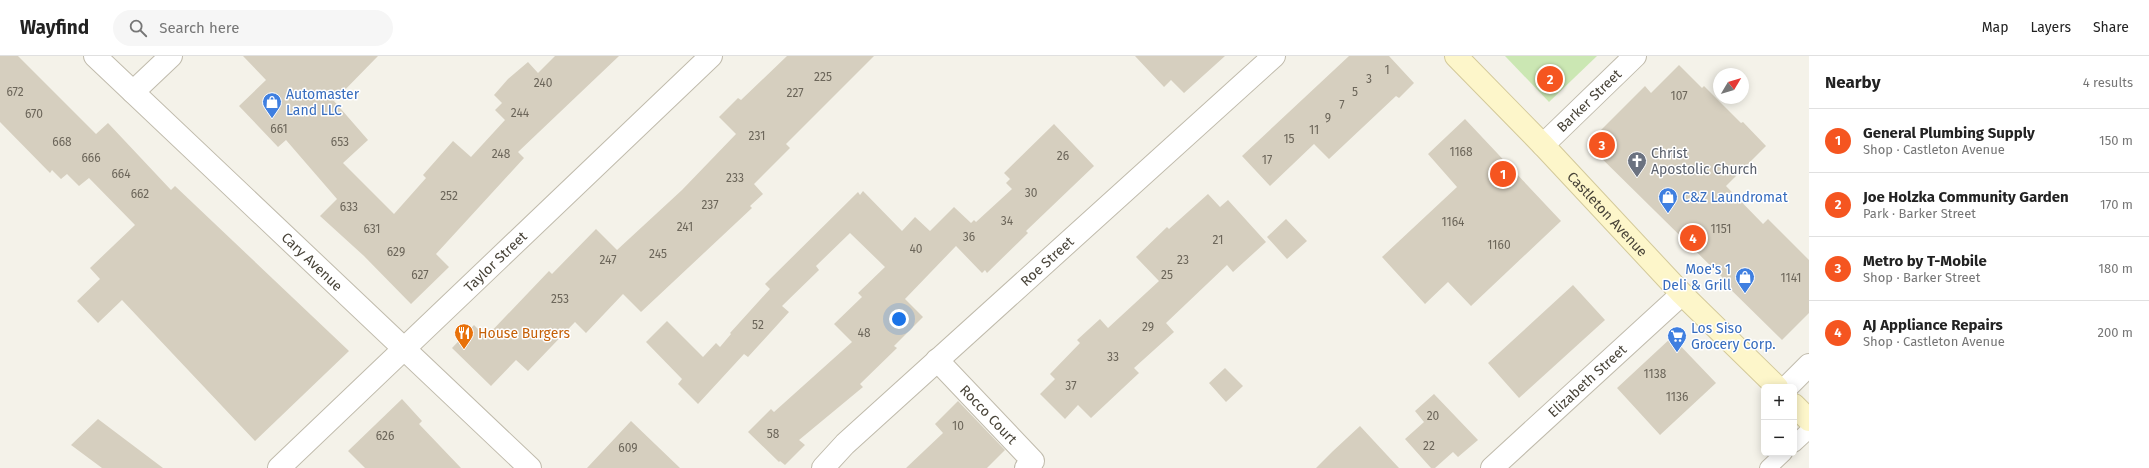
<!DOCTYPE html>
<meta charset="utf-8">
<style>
body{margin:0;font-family:"Fira Sans",sans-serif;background:#f6f6f6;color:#222}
.controls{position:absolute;right:12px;bottom:12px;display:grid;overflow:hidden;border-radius:6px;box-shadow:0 2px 10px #0003}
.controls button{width:36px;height:36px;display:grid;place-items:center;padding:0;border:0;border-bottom:1px solid #e0e0e0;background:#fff;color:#222;font:20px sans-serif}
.compass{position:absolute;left:1713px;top:12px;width:36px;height:36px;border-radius:50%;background:#fff;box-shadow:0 2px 10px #0003;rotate:52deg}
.you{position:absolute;left:899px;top:263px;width:14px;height:14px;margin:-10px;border:3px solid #fff;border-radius:50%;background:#1a73e8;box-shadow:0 0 0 6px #1a73e833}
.badge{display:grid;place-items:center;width:26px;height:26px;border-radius:50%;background:#f55520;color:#fff;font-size:13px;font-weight:700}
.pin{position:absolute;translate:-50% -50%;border:2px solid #fff;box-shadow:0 1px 4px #0006}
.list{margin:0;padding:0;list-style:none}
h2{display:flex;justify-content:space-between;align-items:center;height:52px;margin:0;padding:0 16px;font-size:17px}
h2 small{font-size:13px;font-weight:400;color:#767676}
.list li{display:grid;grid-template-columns:26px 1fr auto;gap:12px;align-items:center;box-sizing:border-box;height:64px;padding:0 16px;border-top:1px solid #e0e0e0}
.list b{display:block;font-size:15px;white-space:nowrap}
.list p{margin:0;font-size:13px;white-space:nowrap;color:#767676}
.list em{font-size:13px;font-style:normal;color:#767676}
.icon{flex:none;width:22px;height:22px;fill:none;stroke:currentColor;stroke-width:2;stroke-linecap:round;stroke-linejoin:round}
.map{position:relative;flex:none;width:1809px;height:412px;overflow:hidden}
header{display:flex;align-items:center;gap:24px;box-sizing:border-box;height:56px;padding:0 20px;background:#fff;border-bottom:1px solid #e0e0e0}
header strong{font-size:19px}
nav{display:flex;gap:22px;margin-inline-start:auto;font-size:14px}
.search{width:280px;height:36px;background:#f6f6f6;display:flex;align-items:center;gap:10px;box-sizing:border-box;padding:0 14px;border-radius:22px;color:#767676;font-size:15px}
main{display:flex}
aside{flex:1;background:#fff}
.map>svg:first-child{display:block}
.green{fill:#cbe7b3}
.building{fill:#d6cfbf}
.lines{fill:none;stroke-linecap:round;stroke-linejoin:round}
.lane-casing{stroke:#c0bbac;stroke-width:18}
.street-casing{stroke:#c0bbac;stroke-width:24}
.secondary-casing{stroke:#d3c99a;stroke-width:24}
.lane{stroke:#fff;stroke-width:16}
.street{stroke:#fff;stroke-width:22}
.secondary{stroke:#fdf6ca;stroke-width:22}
.labels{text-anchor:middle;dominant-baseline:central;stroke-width:3;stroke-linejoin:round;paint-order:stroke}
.number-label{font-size:12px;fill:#6c665a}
.shop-label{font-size:14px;fill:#366cbe;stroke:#fff;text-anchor:start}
.street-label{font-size:14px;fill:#484338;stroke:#fff}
.worship-label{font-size:14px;fill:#5b616d;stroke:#fff;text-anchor:start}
.food-label{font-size:14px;fill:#c56008;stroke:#fff;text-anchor:start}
</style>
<header>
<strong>Wayfind</strong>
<div class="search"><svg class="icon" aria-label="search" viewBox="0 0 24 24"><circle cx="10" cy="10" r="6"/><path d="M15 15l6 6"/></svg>Search here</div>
<nav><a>Map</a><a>Layers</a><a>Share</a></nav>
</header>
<main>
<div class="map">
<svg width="1809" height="412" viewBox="0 0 1809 412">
<rect width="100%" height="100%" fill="#f4f2e9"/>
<path class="green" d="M1505,0H1597L1549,46Z"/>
<path class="building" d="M0,0H18L96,78L108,67L171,134L175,130L349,295L255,385L122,244L98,267L77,245L100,223L90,212L135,169L89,122L79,130L67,118L61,123L52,114L50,117L0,66Z
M243,0H378L334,45L368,84L343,107L394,158L426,122L423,119L453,85L471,101L505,64L495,54L502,47L494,39L508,23L528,6L538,17L555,0H619L518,96L524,102L436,198L449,211L411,248L364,200L320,160L337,143L286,84L278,91L239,50L266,24Z
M787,0H874L786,88L790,92L754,128L763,138L750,150L752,152L641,256L623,238L586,277L575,266L528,315L516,304L491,330L452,292L474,269L486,281L549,215L552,218L596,173L617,194L682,134L736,78L719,61L738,42L741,44Z
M1135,0H1225L1184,37L1171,24L1164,31Z
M1349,0H1389L1414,27L1399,42L1396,40L1329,103L1314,88L1270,130L1242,100Z
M1679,9L1702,32L1704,30L1741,67L1743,66L1766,90L1726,130L1763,168L1768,163L1809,204V257L1782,284L1721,224L1723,222L1587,88L1645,30L1651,37Z
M1465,63L1561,165L1471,250L1448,226L1425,248L1382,201L1457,131L1428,98Z
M1054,68L1094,110L1026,175L1028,177L987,217L985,214L982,217L956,190L905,243L923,261L894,290L897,292L860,328L863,331L799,384L805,389L785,409L780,405L779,406L748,376L771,353L774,356L852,286L834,268L862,241L858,237L885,211L850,177L816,210L819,214L782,250L789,256L748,301L744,298L698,348L678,328L682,323L646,286L667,265L703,301L716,287L720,291L731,278L730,277L770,233L765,228L858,136L860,139L863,135L902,175L915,161L930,175L954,151L971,167L974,164L976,166L1012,133L1006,127L1010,123L1004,117Z
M1208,138L1220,151L1228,144L1266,186L1233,216L1227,209L1166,267L1174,276L1134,312L1139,317L1091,362L1078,349L1065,363L1040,338L1055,323L1050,318L1080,287L1077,284L1100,263L1108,272L1159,225L1136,201L1167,171L1169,173Z
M1286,163L1307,185L1287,203L1267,181Z
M1573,229L1605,264L1519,342L1488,307Z
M1672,281L1716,327L1660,379L1617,332Z
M1225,312L1243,330L1226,346L1209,327Z
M1434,338L1478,384L1458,401L1453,396L1435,412H1431L1405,383L1424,366L1415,355Z
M402,343L422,365L419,368L461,412H365L348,395Z
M958,345L1005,394L987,412H906L943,377L935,368Z
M98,363L163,412H102L71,389Z
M631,365L680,412H587Z
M1360,370L1399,412H1316L1333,395Z"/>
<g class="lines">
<defs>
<path id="lane" d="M1794,388L1809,374
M1768,412L1784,397"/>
<g id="street">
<path id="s1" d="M95,0L530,412"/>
<path d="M133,36L171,0"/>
<path id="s2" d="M1543,89L1635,0"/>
<path id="s3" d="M937,304L1033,405L1026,412"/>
<path d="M1787,331L1809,309"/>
<path id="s4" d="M279,412L711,0"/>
<path id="s5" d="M823,412L845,388L1274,0"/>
<path id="s6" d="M1492,412L1682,238"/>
</g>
<g id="secondary">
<path id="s7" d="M1456,0L1543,89L1682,238L1777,331"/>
<path d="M1794,349L1809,364"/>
</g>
</defs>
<use href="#lane" class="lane-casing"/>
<use href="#street" class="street-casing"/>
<use href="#secondary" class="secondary-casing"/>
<use href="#lane" class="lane"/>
<use href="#street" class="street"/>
<use href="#secondary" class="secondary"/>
</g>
<defs>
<symbol id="shop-pin" viewBox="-11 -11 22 30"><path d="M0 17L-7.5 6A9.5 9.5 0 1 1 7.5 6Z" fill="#3f7fe0" stroke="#fff"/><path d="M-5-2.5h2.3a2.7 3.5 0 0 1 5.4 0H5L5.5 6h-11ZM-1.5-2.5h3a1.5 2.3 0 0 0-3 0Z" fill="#fff"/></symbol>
<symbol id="church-pin" viewBox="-11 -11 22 30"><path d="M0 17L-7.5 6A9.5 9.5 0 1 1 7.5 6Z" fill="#6b7280" stroke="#fff"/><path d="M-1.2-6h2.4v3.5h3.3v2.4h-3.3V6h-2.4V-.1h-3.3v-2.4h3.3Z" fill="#fff"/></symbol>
<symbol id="restaurant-pin" viewBox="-11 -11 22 30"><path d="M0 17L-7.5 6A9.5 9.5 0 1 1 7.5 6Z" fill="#e8710a" stroke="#fff"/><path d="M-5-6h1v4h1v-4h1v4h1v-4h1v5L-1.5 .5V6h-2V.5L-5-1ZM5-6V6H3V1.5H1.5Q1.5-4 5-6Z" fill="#fff"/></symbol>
<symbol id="supermarket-pin" viewBox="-11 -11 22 30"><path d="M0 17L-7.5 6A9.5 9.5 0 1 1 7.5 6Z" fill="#3f7fe0" stroke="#fff"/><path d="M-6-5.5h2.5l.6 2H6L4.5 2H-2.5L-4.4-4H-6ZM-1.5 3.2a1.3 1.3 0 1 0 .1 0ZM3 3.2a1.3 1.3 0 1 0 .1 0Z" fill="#fff"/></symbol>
</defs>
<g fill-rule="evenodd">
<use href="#shop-pin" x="261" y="35" width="22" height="30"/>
<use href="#church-pin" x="1626" y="94" width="22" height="30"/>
<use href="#shop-pin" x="1657" y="130" width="22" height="30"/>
<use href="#shop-pin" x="1734" y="210" width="22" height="30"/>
<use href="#restaurant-pin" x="453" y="266" width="22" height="30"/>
<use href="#supermarket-pin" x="1666" y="269" width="22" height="30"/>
</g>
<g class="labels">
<g class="number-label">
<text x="1387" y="14">1</text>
<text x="823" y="21">225</text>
<text x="1369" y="23">3</text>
<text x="543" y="27">240</text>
<text x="15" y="36">672</text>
<text x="1355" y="36">5</text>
<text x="795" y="37">227</text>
<text x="1679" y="40">107</text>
<text x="1342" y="49">7</text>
<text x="520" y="57">244</text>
<text x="34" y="58">670</text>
<text x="1328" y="62">9</text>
<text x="279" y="73">661</text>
<text x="1314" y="74">11</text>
<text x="757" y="80">231</text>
<text x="1289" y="83">15</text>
<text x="62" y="86">668</text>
<text x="340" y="86">653</text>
<text x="1461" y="96">1168</text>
<text x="501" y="98">248</text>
<text x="1063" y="100">26</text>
<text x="91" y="102">666</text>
<text x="1267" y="104">17</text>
<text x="121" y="118">664</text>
<text x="735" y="122">233</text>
<text x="1031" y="137">30</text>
<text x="140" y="138">662</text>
<text x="449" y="140">252</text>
<text x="710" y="149">237</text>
<text x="349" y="151">633</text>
<text x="1007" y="165">34</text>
<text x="1453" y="166">1164</text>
<text x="685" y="171">241</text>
<text x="372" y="173">631</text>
<text x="1721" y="173">1151</text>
<text x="969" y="181">36</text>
<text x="1218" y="184">21</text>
<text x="1499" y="189">1160</text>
<text x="916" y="193">40</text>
<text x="396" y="196">629</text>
<text x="658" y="198">245</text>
<text x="608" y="204">247</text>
<text x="1183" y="204">23</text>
<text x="420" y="219">627</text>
<text x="1167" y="219">25</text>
<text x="1791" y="222">1141</text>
<text x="560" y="243">253</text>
<text x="758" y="269">52</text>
<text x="1148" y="271">29</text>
<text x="864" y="277">48</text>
<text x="1113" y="301">33</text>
<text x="1655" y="318">1138</text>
<text x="1071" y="330">37</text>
<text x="1677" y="341">1136</text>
<text x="1433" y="360">20</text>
<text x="958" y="370">10</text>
<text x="773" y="378">58</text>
<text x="385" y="380">626</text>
<text x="1429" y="390">22</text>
<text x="628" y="392">609</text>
</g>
<g class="shop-label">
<text x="286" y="38">Automaster<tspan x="286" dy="16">Land LLC</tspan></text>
<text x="1682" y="141">C&amp;Z Laundromat</text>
<text x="1731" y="213" text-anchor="end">Moe's 1<tspan x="1731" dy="16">Deli &amp; Grill</tspan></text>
<text x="1691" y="272">Los Siso<tspan x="1691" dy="16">Grocery Corp.</tspan></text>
</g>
<g class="street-label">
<text stroke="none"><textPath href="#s2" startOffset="64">Barker Street</textPath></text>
<text stroke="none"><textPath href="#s7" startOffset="219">Castleton Avenue</textPath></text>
<text stroke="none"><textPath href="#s5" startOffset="305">Roe Street</textPath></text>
<text stroke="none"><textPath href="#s1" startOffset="299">Cary Avenue</textPath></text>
<text stroke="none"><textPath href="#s4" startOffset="299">Taylor Street</textPath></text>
<text stroke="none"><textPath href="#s6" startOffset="129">Elizabeth Street</textPath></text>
<text stroke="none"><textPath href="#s3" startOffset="75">Rocco Court</textPath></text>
</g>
<g class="worship-label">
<text x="1651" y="97">Christ<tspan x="1651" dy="16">Apostolic Church</tspan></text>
</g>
<g class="food-label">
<text x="478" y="277">House Burgers</text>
</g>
</g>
</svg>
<div class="controls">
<button>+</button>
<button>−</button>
</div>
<svg class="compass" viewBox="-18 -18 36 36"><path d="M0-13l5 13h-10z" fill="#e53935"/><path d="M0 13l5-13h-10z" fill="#767676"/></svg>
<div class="you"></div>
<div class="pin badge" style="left:1503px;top:118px">1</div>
<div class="pin badge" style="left:1550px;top:23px">2</div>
<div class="pin badge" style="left:1602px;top:89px">3</div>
<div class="pin badge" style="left:1693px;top:182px">4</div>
</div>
<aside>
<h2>Nearby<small>4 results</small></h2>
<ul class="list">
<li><span class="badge">1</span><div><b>General Plumbing Supply</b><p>Shop · Castleton Avenue</p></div><em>150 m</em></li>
<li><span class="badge">2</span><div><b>Joe Holzka Community Garden</b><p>Park · Barker Street</p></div><em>170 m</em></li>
<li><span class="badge">3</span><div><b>Metro by T-Mobile</b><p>Shop · Barker Street</p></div><em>180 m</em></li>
<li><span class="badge">4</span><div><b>AJ Appliance Repairs</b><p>Shop · Castleton Avenue</p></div><em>200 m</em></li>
</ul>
</aside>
</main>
